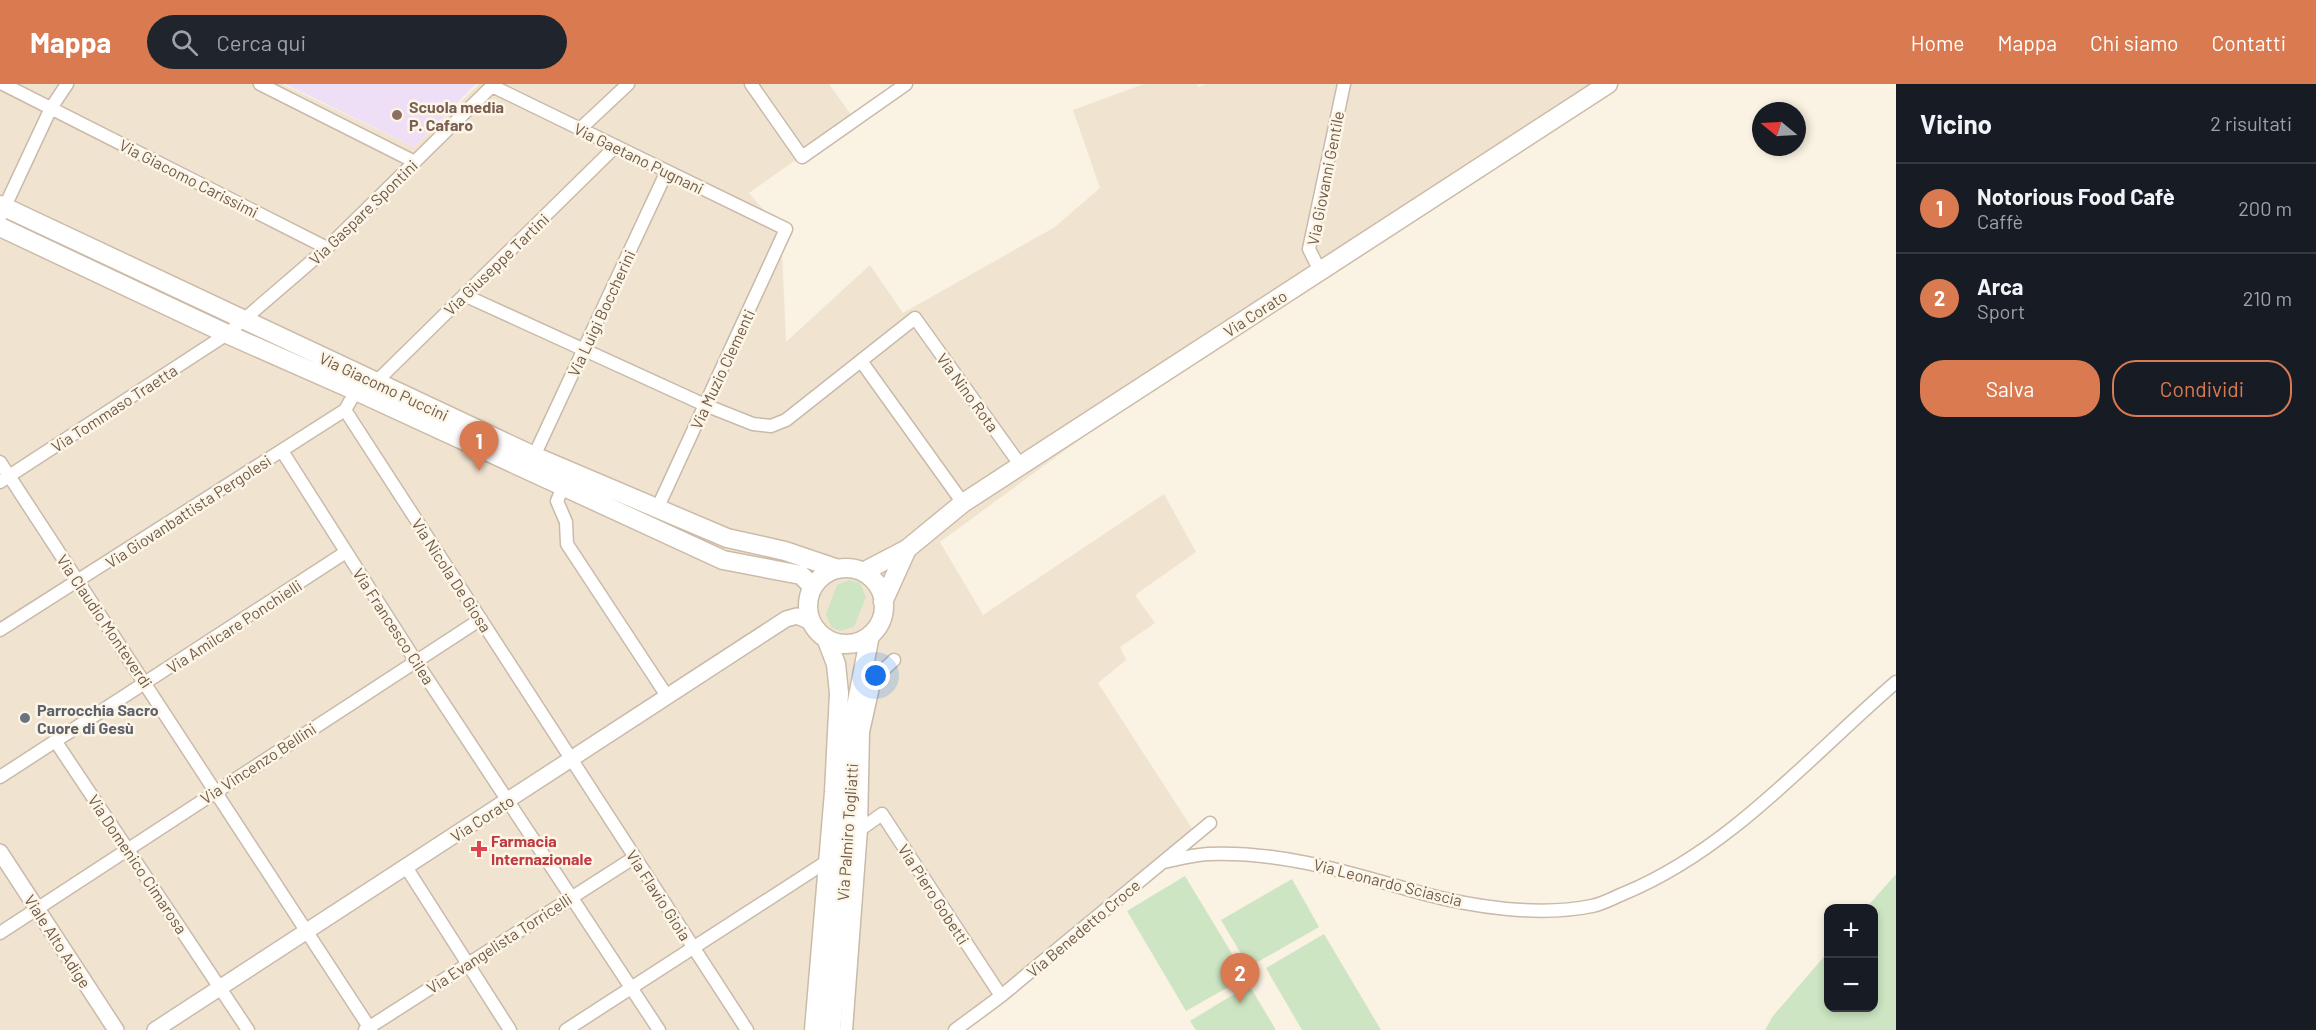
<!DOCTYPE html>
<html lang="it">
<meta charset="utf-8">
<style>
body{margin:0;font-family:Barlow,sans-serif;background:#20242c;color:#f1f3f6}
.controls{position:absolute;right:18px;bottom:18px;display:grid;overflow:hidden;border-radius:12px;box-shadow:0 3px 9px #0003}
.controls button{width:54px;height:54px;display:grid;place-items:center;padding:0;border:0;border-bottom:2px solid #363941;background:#171b24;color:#f1f3f6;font:30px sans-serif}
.compass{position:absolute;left:1752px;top:18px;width:54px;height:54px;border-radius:50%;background:#171b24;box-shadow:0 3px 9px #0003;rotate:288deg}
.you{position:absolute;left:876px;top:592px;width:21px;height:21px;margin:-15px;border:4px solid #fff;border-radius:50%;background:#1a73e8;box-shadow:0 0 0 9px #1a73e833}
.badge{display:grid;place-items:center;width:39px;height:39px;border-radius:50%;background:#d97a51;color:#fff;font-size:20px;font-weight:700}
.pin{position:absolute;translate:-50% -50px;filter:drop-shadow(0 2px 3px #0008)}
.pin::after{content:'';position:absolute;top:32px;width:21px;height:18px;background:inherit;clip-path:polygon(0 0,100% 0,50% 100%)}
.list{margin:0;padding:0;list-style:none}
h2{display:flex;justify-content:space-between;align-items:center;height:78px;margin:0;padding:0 24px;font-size:26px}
h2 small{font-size:20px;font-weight:400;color:#9ea1a6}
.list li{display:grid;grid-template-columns:39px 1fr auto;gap:18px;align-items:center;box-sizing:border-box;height:90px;padding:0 24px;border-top:2px solid #363941}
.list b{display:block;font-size:22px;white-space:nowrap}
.list p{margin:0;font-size:20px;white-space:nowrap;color:#9ea1a6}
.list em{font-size:20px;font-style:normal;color:#9ea1a6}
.actions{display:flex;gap:12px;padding:18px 24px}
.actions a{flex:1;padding:14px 0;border:2px solid #d97a51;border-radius:24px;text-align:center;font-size:21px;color:#d97a51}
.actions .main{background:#d97a51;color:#fff}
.icon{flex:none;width:33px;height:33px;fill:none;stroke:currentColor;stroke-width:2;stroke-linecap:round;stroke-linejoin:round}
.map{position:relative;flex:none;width:1896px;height:946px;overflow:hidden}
header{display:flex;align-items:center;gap:36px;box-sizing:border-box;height:84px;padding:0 30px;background:#d97a51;color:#fff}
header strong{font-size:28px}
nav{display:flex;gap:33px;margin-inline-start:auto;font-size:21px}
.search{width:420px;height:54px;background:#20242c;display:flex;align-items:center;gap:15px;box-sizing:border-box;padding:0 21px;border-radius:33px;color:#9ea1a6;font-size:22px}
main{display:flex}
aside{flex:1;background:#171b24}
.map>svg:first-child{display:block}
.residential{fill:#f0e4d1}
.education{fill:#efdff6}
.green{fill:#cde5c2}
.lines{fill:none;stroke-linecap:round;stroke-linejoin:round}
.minor-casing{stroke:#c9baaa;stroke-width:15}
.tertiary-casing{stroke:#c9baaa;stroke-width:18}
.secondary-casing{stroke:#ccbba8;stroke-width:21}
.minor{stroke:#fff;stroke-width:12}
.tertiary{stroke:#fff;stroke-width:15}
.secondary{stroke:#fff;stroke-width:18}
.education-dot{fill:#8d6e63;stroke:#fdf6e7;stroke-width:2}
.worship-dot{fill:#6b7280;stroke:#fdf6e7;stroke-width:2}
.health-dot{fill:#e0444e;stroke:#fdf6e7;stroke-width:2}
.labels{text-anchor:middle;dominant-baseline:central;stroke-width:5;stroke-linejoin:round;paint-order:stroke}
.education-label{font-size:16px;font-weight:bold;fill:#785e54;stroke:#fdf6e7;text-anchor:start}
.street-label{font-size:16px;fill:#6e5a4b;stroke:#fdf6e7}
.worship-label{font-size:16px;font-weight:bold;fill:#5b616d;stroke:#fdf6e7;text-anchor:start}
.health-label{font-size:16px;font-weight:bold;fill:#be3a42;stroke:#fdf6e7;text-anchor:start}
</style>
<header>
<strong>Mappa</strong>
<div class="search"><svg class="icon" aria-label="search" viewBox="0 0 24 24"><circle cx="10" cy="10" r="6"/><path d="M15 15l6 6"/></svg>Cerca qui</div>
<nav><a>Home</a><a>Mappa</a><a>Chi siamo</a><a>Contatti</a></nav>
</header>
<main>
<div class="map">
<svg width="1896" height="946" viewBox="0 0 1896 946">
<rect width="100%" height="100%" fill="#faf2e2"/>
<path class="residential" d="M0,0H282L414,63L479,0H829L854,35L749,109L781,145L786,258L870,181L903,229L1055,143L1100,104L1073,26L1144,0H1197L1198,3L1207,0H1596L1168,291L940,458L983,531L1164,410L1196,468L1135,511L1155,539L1120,563L1126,576L1098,599L1197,752L953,946H0Z"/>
<path class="education" d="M285,0H476L414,63Z"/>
<path class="green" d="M849,496L860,499L866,513L854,543L840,547L831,543L826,530L837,501Z
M1896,790V946H1765L1773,932L1828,868V924H1874V824H1866Z
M1185,792L1246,893L1186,927L1127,827Z
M1292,795L1319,843L1249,883L1221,836Z
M1324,850L1381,946H1302L1266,884Z
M1249,901L1276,946H1196L1190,937Z"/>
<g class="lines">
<defs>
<path id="minor" d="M3,0L327,164
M260,0L415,78
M751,0L802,73L906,0
M492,2L786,145L657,425
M580,45L628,0
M0,133L51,24L67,0
M1320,187L1309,165L1344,0
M464,211L705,321L753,340L771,342L786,336L915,234L1021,382
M861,277L963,419
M376,298L616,62
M345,326L747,946
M282,367L415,576L659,946
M534,372L667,87
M0,378L371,946
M0,398L227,250L327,164L494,0
M563,403L557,417L566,438L567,460L667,612
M0,546L345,326L356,307
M56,658L248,946
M0,693L346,468
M861,745L882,730L1001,912
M1163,778C1178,775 1193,771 1208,770C1283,767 1350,789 1421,809C1473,823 1538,833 1592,822C1603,820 1615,813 1625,809C1731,765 1811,671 1896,598
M406,783L510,946
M0,849L481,535
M365,946L635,773
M566,946L829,776
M846,946L861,745L863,648L875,594L894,576
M955,946L1001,912L1210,739"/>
<path id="tertiary" d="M0,768L116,946
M155,946L786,535L797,532L811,538"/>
<path id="secondary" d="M0,121L534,372L727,454L785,467L838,485
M0,143L227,250L356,307L723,476L801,491L813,503
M808 522a38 38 0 1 1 76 0a38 38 0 1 1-76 0Z
M863,488L907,465L963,419L1608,0
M883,518L907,465
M814,946L834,708L839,609L836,580L826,554
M831,946L842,818L854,633L870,551"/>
</defs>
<use href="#minor" class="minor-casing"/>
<use href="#tertiary" class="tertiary-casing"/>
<use href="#secondary" class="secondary-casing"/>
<use href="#minor" class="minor"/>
<use href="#tertiary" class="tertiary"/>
<use href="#secondary" class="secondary"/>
</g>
<circle class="education-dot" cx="397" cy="31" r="6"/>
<circle class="worship-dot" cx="25" cy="634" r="6"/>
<path class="health-dot" d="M476 756h6v6h6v6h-6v6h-6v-6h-6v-6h6z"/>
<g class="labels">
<g class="education-label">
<text x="409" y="22">Scuola media<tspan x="409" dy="18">P. Cafaro</tspan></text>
</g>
<g class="street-label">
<text transform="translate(639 74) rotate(26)">Via Gaetano Pugnani</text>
<text transform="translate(189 94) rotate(27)">Via Giacomo Carissimi</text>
<text transform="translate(1325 94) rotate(-79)">Via Giovanni Gentile</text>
<text transform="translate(363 128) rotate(-44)">Via Gaspare Spontini</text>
<text transform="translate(496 180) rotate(-44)">Via Giuseppe Tartini</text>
<text transform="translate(601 229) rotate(-65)">Via Luigi Boccherini</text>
<text transform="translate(1255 229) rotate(-33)">Via Corato</text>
<text transform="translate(722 285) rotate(-65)">Via Muzio Clementi</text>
<text transform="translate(384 302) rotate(25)">Via Giacomo Puccini</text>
<text transform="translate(968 308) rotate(54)">Via Nino Rota</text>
<text transform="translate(114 324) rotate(-33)">Via Tommaso Traetta</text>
<text transform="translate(188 427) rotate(-33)">Via Giovanbattista Pergolesi</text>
<text transform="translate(452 491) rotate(57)">Via Nicola De Giosa</text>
<text transform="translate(105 537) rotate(56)">Via Claudio Monteverdi</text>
<text transform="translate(234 542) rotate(-33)">Via Amilcare Ponchielli</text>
<text transform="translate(394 542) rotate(57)">Via Francesco Cilea</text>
<text transform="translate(258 679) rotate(-33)">Via Vincenzo Bellini</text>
<text transform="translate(482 734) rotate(-33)">Via Corato</text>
<text transform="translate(847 748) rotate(-86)">Via Palmiro Togliatti</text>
<text transform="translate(138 780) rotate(56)">Via Domenico Cimarosa</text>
<text transform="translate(1388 798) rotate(14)">Via Leonardo Sciascia</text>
<text transform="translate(934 810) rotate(57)">Via Piero Gobetti</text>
<text transform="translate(659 811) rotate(57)">Via Flavio Gioia</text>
<text transform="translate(1083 844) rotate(-40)">Via Benedetto Croce</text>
<text transform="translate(58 857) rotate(57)">Viale Alto Adige</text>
<text transform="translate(499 859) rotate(-33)">Via Evangelista Torricelli</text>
</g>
<g class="worship-label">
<text x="37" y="625">Parrocchia Sacro<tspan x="37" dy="18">Cuore di Gesù</tspan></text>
</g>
<g class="health-label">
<text x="491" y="756">Farmacia<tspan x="491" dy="18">Internazionale</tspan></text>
</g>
</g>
</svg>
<div class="controls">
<button>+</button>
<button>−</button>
</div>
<svg class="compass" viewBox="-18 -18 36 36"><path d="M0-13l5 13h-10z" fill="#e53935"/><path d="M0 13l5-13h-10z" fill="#9ea1a6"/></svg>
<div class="you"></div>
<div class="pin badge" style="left:479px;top:387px">1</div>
<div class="pin badge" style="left:1240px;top:919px">2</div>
</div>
<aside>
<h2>Vicino<small>2 risultati</small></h2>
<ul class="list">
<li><span class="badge">1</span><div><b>Notorious Food Cafè</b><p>Caffè</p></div><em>200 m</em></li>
<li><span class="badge">2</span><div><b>Arca</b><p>Sport</p></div><em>210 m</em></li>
</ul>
<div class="actions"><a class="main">Salva</a><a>Condividi</a></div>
</aside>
</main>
